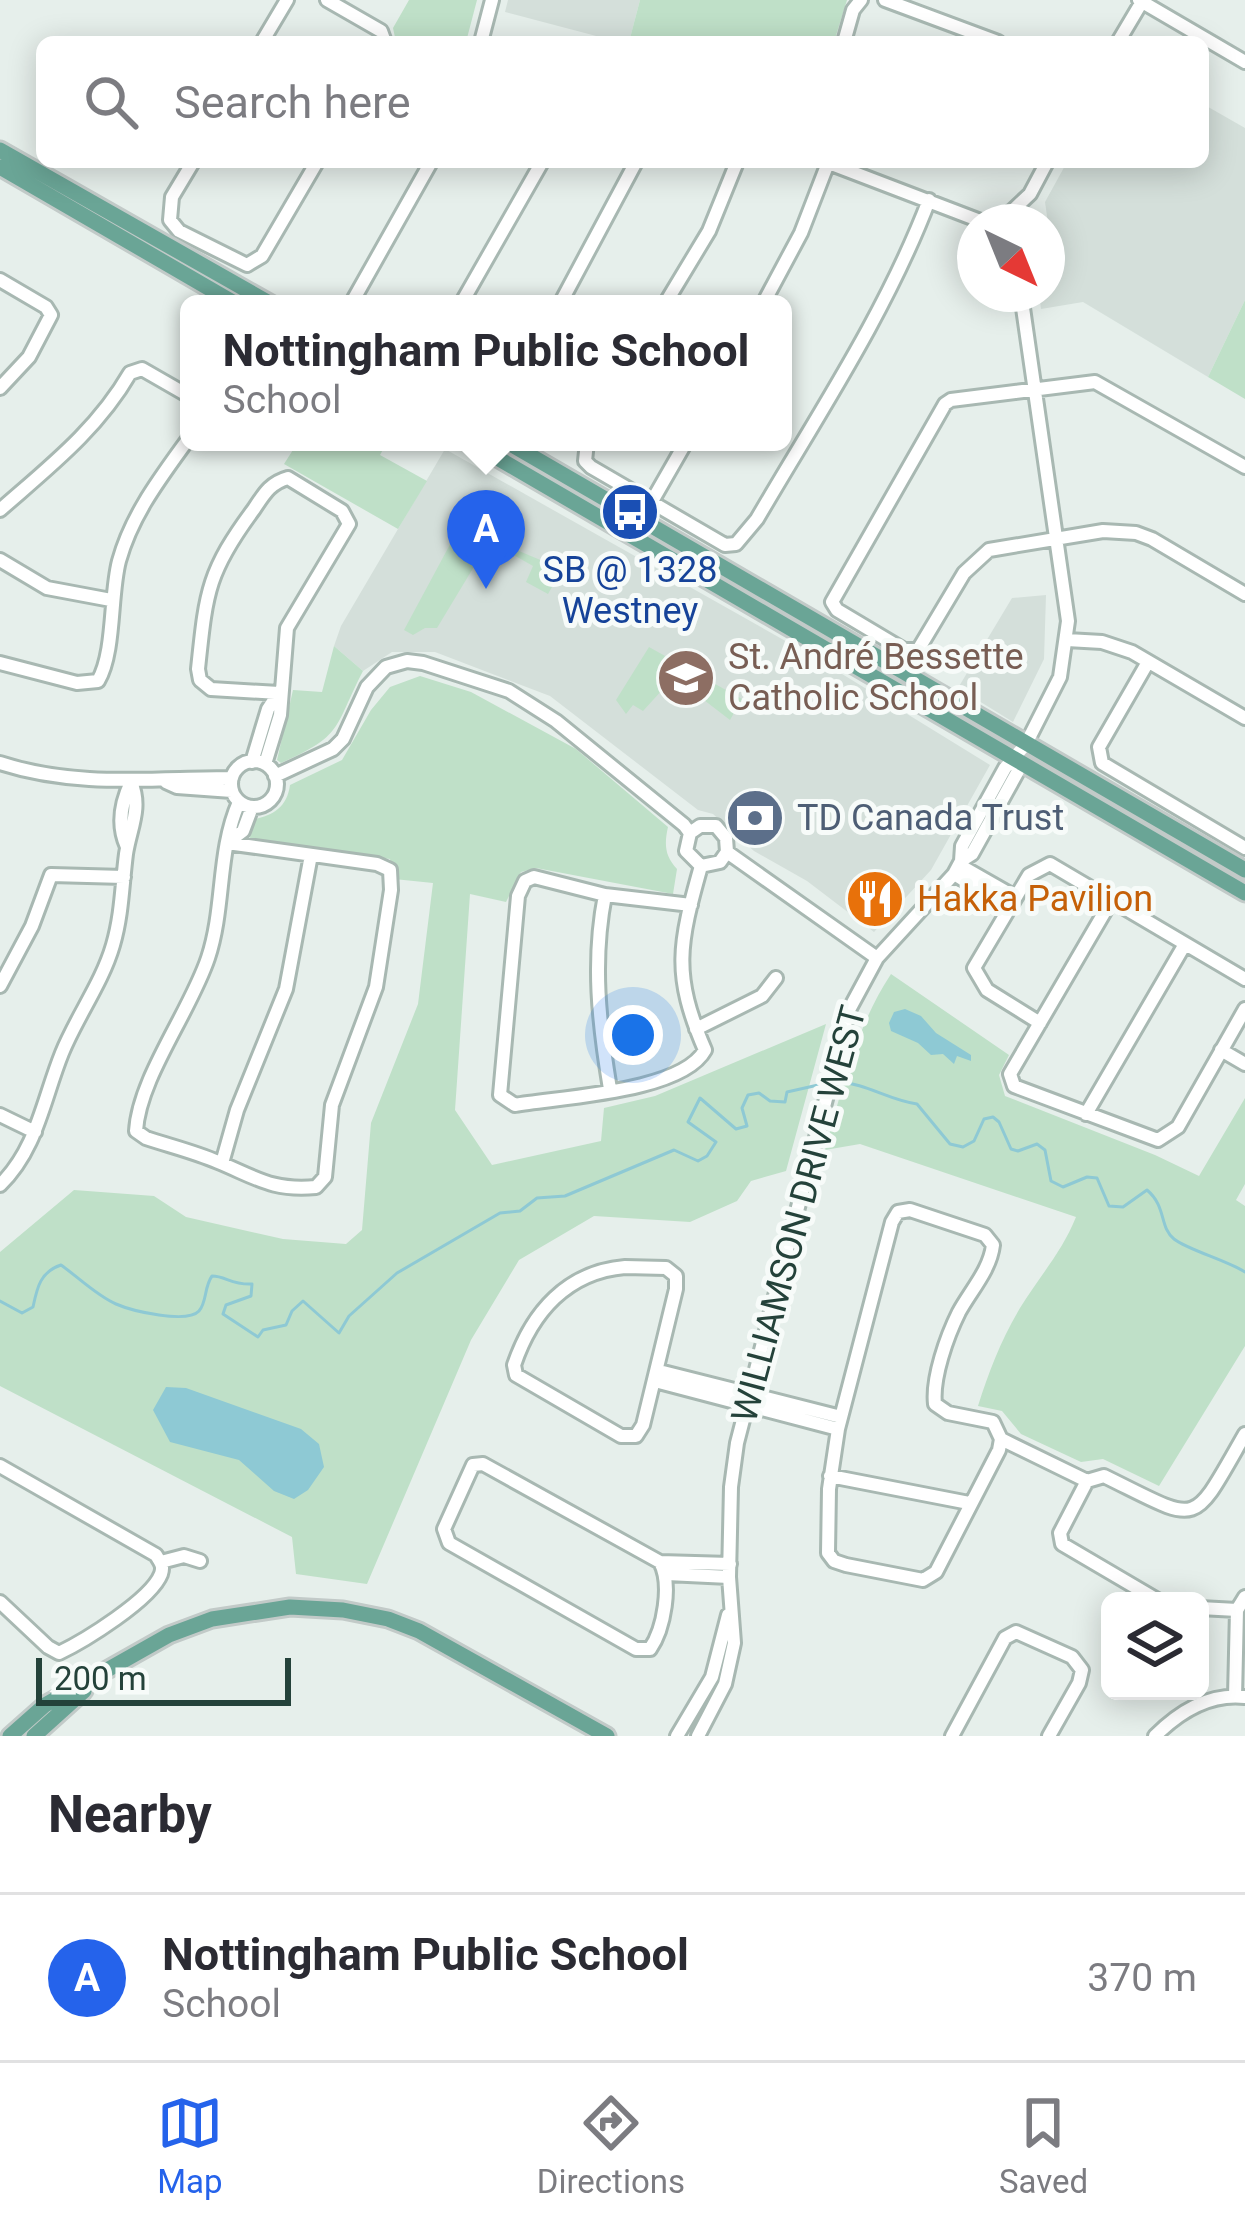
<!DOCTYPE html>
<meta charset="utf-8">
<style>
body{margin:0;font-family:Roboto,sans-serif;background:#f7f7f7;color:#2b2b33}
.controls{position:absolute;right:36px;bottom:36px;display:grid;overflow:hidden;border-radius:18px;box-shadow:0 6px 30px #0003}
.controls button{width:108px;height:108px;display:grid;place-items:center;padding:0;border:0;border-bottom:3px solid #e1e1e2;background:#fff;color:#2b2b33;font:60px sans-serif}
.compass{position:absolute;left:957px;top:204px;width:108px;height:108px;border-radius:50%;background:#fff;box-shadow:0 6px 30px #0003;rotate:137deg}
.scale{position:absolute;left:36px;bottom:30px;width:255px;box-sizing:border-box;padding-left:12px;border:6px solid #24423a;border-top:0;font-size:33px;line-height:42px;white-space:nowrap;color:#24423a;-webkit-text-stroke:9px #f7fbf9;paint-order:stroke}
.you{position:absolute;left:633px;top:1035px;width:42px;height:42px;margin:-30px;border:9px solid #fff;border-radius:50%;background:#1a73e8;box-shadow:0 0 0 18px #1a73e833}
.badge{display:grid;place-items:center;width:78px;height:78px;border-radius:50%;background:#2563eb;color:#fff;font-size:39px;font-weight:700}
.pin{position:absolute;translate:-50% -99px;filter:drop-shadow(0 3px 6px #0008)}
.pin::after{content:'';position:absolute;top:63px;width:42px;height:36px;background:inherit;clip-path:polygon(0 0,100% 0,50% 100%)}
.popup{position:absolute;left:180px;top:295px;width:612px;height:156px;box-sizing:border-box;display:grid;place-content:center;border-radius:18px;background:#fff;filter:drop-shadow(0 3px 9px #0005);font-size:39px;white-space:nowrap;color:#7c7c81}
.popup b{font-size:45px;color:#2b2b33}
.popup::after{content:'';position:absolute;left:50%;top:100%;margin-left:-24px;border:24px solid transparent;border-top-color:#fff}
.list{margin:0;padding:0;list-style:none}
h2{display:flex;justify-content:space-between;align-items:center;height:156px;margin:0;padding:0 48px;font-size:51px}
h2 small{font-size:39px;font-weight:400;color:#7c7c81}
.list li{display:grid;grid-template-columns:78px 1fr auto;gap:36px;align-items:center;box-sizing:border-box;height:168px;padding:0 48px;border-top:3px solid #e1e1e2}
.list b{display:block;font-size:45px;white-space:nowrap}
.list p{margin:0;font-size:39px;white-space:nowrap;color:#7c7c81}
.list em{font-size:39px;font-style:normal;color:#7c7c81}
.icon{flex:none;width:66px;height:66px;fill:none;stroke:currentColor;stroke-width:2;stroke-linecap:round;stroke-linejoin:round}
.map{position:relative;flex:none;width:1245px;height:1736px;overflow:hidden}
.search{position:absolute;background:#fff;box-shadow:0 6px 30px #0003;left:36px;right:36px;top:36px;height:132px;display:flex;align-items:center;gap:30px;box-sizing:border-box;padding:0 42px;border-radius:18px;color:#7c7c81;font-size:45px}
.sheet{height:324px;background:#fff}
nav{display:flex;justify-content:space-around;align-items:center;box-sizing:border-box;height:168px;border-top:3px solid #e1e1e2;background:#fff;font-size:33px;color:#7c7c81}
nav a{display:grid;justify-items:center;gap:6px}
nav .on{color:#2563eb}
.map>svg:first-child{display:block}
.built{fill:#d4dfda}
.green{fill:#bfe0c8}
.water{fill:#8ec9d4}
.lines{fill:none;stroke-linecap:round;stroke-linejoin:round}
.stream{stroke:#8ec9d4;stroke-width:3}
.minor-casing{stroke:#a8b8b2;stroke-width:18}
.major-casing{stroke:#c2cac8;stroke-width:21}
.minor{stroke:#fff;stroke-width:12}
.major{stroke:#6aa596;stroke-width:15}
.labels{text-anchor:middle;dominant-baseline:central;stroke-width:10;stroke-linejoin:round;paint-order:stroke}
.transit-label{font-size:36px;fill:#164399;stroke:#f7fbf9}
.education-label{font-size:36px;fill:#785e54;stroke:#f7fbf9;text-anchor:start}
.service-label{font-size:36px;fill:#4e5e75;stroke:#f7fbf9;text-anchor:start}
.food-label{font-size:36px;fill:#c56008;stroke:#f7fbf9;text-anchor:start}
.street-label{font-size:36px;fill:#24423a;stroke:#f7fbf9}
</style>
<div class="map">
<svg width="1245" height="1736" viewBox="0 0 1245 1736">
<rect width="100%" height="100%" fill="#e6efeb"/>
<path class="built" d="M508,0H640L629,42H619L505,12Z
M1203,104L1245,128V300L1208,377L1083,302L1041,309L1039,294H1047L1050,237L1045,202L1067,162H1203Z
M445,449L821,661L990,765L931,870L874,932L807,881L754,851L713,814L698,810L550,696L435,652H392L363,671L334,646L341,626Z
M1046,595L1044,659L1013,722L958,688L1012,598Z"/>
<path class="green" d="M409,0H477L466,42H396L393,28Z
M640,0H847L834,42H629Z
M1245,300V399L1208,377Z
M298,442H387L380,455L427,481L398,529L284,464Z
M473,520L519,551L557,567L552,577L556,580L548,594L526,582L533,566L496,545L489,559L481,555L437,628H425L413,635L404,630L461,524Z
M334,646L363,671C333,729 344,735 281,763L277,760L293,690L322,692Z
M649,647L742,699L730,720L674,677L643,711L633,705L626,714L616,700Z
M420,676L471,692L576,749L668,827C664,845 665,856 677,869L673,894L536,868L521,872L506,902L470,894L455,1110L492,1165L601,1141L604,1108L655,1096L826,1024L786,1171L751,1181L737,1201L690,1222L594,1216L519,1260L471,1340L367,1584L296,1574L292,1537L0,1386V1252L74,1190L154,1196L186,1217L283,1239L346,1244L362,1230L371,1123L418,1004L433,883L394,879L390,859L255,841L249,837L251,820C272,816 287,808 290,785L342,760L371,710L390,687Z
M891,974L1009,1055L999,1075L1005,1096L1155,1155L1199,1176L1245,1098V1184L1236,1200L1245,1206V1346L1159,1486L1103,1459L1081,1462L1021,1434L1002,1411L978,1406C989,1371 1001,1340 1020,1308C1039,1277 1062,1252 1076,1217L860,1144L825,1150C842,1089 856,1027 891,974Z"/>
<path class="water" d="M905,1009L921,1016L936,1033L971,1055V1061L957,1056L954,1064L943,1054L931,1055L918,1043L891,1031L889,1023L894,1012Z
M166,1387L186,1388L301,1429L319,1444L324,1467L308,1490L294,1499L274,1491L239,1460L170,1442L153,1410Z"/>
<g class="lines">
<path class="stream" d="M837,1082C866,1083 888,1100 917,1104L950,1144L963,1147L974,1141L984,1119L993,1117L999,1122L1011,1149L1018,1151L1037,1144L1045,1150L1051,1181L1063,1187L1087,1177L1097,1178L1109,1206L1123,1207L1147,1190C1167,1207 1159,1227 1174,1239C1188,1250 1226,1260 1245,1272
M0,1301L22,1313L33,1307C37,1288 40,1272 61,1265C78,1277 97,1296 116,1304C132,1311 187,1324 199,1311C207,1302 204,1287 212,1276C226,1276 231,1285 252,1284L251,1296L226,1305L223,1314L258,1337L263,1330L286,1325L292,1311L303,1301L339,1333L349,1316L397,1273L500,1213L520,1211L537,1198L565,1196L674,1150L698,1161L707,1156L716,1142L688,1122L700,1098L736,1129L747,1126L742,1108L748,1095L759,1093L770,1101L785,1102L787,1092L827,1083"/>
<defs>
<path id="minor" d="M327,0L381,31L385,42
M885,0L998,42
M1139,0L1245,62
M262,42L287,0
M481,42L492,0
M844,42L853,10L861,0
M1118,42L1143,0
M193,162L172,197L170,220L179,231L247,265L262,256L317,162
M826,162L983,222
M1012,211L1030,194L1047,162
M996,222L1012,211L1021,212L1030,222
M0,280L46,307L51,315L29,357L0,388
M351,304L431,162
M461,304L542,162
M560,304L636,162
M665,304L709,231L737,162
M763,304L801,233L828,163
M587,442L585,461L591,467L725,545L736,544L757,519C817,416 886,313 929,200
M1245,467L1095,382L951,400L945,404L832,602L837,610L904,650H918L964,573L989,550L1103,531L1136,533L1152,539L1245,594
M651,503L686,442
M0,510C49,467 97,430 130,373L142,369L189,396
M0,560L47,588L111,600
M1067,640L1102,642L1132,652L1245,718
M1148,662L1099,747L1102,763L1245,848
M0,663L77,683L98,681C115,652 110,595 119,561C132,514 161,477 189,438
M231 784a23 23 0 1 1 46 0a23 23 0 1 1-46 0Z
M252,762L268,709L278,694
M0,763C76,788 154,778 232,778
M265,764L280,715L287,628L349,524L342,511L288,478C270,483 264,494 254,509C207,572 206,593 198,669L200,680L211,689L279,693
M275,776L333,749L343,739L367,687L386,667L407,661L423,663L509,691L556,721L684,825L690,833
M166,782L177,787L232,791
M690,833L686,851L701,866L720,862L727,852
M690,833L700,826H716L726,838L727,852
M227,843L377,864L390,870L391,890L376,987L332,1105L325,1177L316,1187C272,1191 257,1178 218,1162C195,1152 170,1146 146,1138L136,1131C139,1078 190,1012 208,958C225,907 217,852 239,802
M227,843L243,831L252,807
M127,847C117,825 121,803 131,782
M727,852L877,958
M961,861L962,846L1005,768L1026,744L1060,677L1068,621L1021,294
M959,865L1015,897
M954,874L1009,908
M605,895C592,961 599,1023 610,1089
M1111,901L1010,1074L1014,1086L1158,1140L1178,1127L1245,1009
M691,905L605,895L534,877L525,881L518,896L500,1095L515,1105C561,1097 682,1092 705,1050C672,974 679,944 701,866
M0,986L32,926L51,875L124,877
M1040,1023L987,990L974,968L1029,875L1050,864L1245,979
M696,1029L762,996L776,978
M1221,1050L1245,1064
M1086,1114L1185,944
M0,1115L35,1132
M222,1163L237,1110L286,989L311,855
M0,1185C37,1149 43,1100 62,1053C77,1016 102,983 113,945C122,914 122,885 126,854C130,828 142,808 131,782
M910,1210L985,1235L993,1245C990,1270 971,1290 959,1312C947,1336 932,1378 935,1404L948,1413L993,1422L1001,1439L999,1450L936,1572L923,1580L846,1565L834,1561L828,1553L829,1489L838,1429L892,1222L898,1212Z
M625,1267L666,1268L676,1276V1289L643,1425L636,1436H621L516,1375L514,1365C532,1312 567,1272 625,1267Z
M659,1371L841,1417
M655,1381L838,1429
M1001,1439L1087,1481
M483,1464L660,1562C672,1584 664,1629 650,1649H636L449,1543L444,1529L473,1465Z
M0,1466L156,1555C160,1562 164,1565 161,1574C151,1600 84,1641 59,1653L48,1647L0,1602
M830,1476L969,1503
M161,1562L184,1556L200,1561
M660,1562L730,1564
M667,1574L729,1577
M1159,1601L1062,1544L1060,1533L1087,1481L1104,1476C1202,1524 1190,1530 1245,1434
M1200,1608L1237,1610
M1235,1696L1237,1610L1245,1597
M677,1736L712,1677L728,1615
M698,1736L725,1684L734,1643L729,1577L731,1487L737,1443L849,1010L877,958L954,874L961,861L972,854L1018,771L1016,759
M952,1736L1005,1638L1016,1632L1072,1657L1082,1670L1079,1683L1049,1736
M1155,1736C1179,1712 1210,1693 1245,1697"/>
<path id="major" d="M0,150L271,304
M0,167L236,304
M470,442L1245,893
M507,442L1245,870
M10,1736L45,1705L169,1635L212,1619L290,1607L343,1610L388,1619L419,1631L607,1736
M34,1736L84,1691"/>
</defs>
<use href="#minor" class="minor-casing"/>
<use href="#major" class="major-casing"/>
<use href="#minor" class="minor"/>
<use href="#major" class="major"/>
</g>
<defs>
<symbol id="bus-disc" viewBox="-11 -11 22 22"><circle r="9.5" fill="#1a4fb4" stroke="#f7fbf9"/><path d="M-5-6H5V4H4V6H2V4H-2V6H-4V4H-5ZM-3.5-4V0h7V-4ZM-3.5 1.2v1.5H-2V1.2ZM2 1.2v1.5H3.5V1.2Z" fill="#fff"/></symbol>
<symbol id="school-disc" viewBox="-11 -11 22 22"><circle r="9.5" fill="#8d6e63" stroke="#f7fbf9"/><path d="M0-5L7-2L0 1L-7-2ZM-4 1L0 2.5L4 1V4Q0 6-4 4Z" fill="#fff"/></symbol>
<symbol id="bank-disc" viewBox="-11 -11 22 22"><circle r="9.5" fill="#5c6f8a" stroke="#f7fbf9"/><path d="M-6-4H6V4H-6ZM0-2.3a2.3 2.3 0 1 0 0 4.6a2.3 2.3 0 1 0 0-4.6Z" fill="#fff"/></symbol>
<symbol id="restaurant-disc" viewBox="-11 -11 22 22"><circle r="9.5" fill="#e8710a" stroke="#f7fbf9"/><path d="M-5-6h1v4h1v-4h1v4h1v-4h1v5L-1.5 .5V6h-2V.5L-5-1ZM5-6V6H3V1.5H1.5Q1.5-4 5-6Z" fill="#fff"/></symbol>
</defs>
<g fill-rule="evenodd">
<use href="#bus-disc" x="597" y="479" width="66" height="66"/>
<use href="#school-disc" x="653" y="645" width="66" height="66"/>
<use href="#bank-disc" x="722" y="785" width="66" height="66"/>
<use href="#restaurant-disc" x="842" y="866" width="66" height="66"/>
</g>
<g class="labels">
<g class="transit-label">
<text x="630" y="570">SB @ 1328<tspan x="630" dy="41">Westney</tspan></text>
</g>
<g class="education-label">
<text x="728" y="657">St. André Bessette<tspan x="728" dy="41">Catholic School</tspan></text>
</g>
<g class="service-label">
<text x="797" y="818">TD Canada Trust</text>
</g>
<g class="food-label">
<text x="917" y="899">Hakka Pavilion</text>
</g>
<g class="street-label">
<text transform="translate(799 1214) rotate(-75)">WILLIAMSON DRIVE WEST</text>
</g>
</g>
</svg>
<div class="controls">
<button><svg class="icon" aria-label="layers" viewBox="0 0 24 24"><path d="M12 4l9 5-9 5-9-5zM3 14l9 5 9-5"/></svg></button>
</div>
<svg class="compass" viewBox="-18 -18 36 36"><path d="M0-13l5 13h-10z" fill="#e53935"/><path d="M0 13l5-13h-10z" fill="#7c7c81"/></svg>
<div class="scale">200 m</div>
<div class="you"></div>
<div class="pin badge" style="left:486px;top:589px">A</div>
<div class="popup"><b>Nottingham Public School</b>School</div>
<div class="search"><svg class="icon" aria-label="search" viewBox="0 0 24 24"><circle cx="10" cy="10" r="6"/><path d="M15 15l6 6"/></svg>Search here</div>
</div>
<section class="sheet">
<h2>Nearby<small></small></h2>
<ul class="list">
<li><span class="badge">A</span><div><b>Nottingham Public School</b><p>School</p></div><em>370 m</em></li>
</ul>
</section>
<nav>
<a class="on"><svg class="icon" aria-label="map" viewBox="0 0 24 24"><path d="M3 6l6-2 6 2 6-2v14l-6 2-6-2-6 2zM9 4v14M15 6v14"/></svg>Map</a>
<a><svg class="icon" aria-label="directions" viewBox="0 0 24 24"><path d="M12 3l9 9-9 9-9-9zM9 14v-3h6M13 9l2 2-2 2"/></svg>Directions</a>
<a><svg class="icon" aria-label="saved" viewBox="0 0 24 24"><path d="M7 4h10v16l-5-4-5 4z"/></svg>Saved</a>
</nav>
